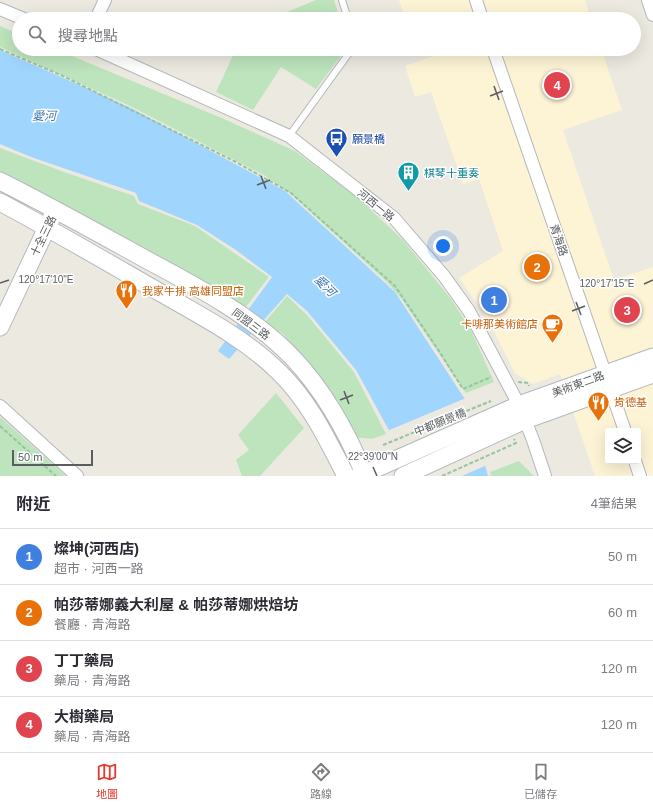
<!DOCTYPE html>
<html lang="zh-TW">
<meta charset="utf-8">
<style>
body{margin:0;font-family:Helvetica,"Noto Sans TC",sans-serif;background:#f7f7f7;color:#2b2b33}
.controls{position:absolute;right:12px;bottom:12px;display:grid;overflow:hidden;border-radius:4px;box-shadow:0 4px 16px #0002}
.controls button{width:36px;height:36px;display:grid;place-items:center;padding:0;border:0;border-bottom:1px solid #e1e1e2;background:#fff;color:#2b2b33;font:20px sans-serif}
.scale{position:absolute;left:12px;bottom:10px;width:81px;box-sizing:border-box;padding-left:4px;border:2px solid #595d61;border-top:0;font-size:11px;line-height:14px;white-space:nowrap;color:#595d61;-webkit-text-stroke:3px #fff;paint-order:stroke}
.you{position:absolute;left:443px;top:246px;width:14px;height:14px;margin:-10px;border:3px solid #fff;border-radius:50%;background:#1a73e8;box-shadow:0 0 0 6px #1a73e833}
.badge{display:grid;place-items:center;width:26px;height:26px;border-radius:50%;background:#e53a2e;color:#fff;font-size:13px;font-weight:700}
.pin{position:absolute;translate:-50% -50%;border:2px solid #fff;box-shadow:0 1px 4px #0006}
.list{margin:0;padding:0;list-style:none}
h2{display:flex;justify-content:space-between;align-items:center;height:52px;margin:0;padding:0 16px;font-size:17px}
h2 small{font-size:13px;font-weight:400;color:#7c7c81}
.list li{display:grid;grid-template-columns:26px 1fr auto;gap:12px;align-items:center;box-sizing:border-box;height:56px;padding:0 16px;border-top:1px solid #e1e1e2}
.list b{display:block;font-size:15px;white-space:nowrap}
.list p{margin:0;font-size:13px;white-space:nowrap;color:#7c7c81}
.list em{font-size:13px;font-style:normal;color:#7c7c81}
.icon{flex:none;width:22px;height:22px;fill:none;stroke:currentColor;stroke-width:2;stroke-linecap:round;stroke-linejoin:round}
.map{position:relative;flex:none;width:653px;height:476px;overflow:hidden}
.search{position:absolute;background:#fff;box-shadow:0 4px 16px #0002;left:12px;right:12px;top:12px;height:44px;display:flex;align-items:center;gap:10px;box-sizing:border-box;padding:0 14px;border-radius:22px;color:#7c7c81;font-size:15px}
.sheet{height:276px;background:#fff}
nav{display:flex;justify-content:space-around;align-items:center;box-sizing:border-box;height:56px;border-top:1px solid #e1e1e2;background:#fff;font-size:11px;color:#7c7c81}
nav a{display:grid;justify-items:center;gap:2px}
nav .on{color:#e53a2e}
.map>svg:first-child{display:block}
.commercial{fill:#fdf3d5;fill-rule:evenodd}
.green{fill:#bde4bd}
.water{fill:#a0d5fd}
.pier{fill:#ece9e1}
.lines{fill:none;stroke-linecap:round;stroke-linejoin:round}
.lane-casing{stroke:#b3b7bb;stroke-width:8}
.street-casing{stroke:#b3b7bb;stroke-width:14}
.secondary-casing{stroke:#b4b8bd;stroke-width:19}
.path{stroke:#96c4a3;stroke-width:2;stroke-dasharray:4 2;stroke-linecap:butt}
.lane{stroke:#fff;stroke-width:6}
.street{stroke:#fff;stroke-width:12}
.secondary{stroke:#fff;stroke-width:17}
.ticks{fill:none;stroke:#595d61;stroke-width:1.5}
.labels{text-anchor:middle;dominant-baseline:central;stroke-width:3;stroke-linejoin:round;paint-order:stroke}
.transit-label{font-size:11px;fill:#164399;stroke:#fff;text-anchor:start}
.culture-label{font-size:11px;fill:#0d838f;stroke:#fff;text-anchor:start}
.street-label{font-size:11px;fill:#595d61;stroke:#fff}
.food-label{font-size:11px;fill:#c56008;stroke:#fff;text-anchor:start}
.water-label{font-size:12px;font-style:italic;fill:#3e76ae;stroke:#fff}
.ticks-label{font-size:10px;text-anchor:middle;fill:#595d61;stroke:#fff;stroke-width:3;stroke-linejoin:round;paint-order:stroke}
</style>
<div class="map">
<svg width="653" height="476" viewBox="0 0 653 476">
<rect width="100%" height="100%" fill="#ece9e1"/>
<path class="commercial" d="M399,0H585L591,19H463L461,14L444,19H405Z
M453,49H601L622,110L563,130L614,280L653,267V347L647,349L653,368V476H595L560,374L533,384L515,373L487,318L459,278L503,251L479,179L463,184L431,92L415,97L405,66ZM608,431H638V461H608Z"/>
<path class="green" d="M316,0H334L340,19H290L287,12Z
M0,26L19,34V49H55L224,119L295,151L358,198L403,240L451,299L471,330L494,382L466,393L401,298L387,282L292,195L264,175L130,106L0,47Z
M236,49H346L316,89L281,67L253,110L216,92Z
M0,148L64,172L134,196L138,204L195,226L269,277L241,313L0,178Z
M287,296L307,315L354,372L386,434L372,439L354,437L326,389L283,334L265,322Z
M276,393L304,428L260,476H242L236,460L249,450L238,435Z
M0,417L66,476H0Z
M519,461L534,476H491L490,472Z"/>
<path class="water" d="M0,50L131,108L285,191L395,292L470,407L488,476H414L356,370L307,311L287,294L229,359L218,351L272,277L236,250L197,225L139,201L136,193L31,157L0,144Z"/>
<path class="pier" d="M466,398L472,407L487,465L462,476H412L387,431Z"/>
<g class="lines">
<defs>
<path id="lane" d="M342,0L348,19
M289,136L352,49"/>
<path id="street" d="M476,0L482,19
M648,0L653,15
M0,9L24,19
M96,19L105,0
M96,49L289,136L394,218L444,276L469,311L519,405L533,440L545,476
M493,49L625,431
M0,406L77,476
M635,461L640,476"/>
<path id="secondary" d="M0,181C50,206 98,233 147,260C196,286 254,317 293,358C324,391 348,434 365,476
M0,202C54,231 107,262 161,293C201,316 246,339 279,372C309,401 327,439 346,476
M0,327L52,217
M359,476L519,405L653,357
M403,476L525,420L653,374"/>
</defs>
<use href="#lane" class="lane-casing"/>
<use href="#street" class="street-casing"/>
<use href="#secondary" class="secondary-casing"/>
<path class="path" d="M0,49L63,76L236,162L291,193L395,286L439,351L463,389L491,377
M518,382L528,383L529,386
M0,426L56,476
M383,445L491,401
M442,476L516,443L514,439"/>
<use href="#lane" class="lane"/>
<use href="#street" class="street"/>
<use href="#secondary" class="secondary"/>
</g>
<path class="ticks" d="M494,86L499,100M490,96L503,91M261,176L266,189M257,185L270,180M0,283L9,280M644,284L653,280M576,302L581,315M572,311L585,306M344,391L349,404M340,400L353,395M373,467L377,476"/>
<defs>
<symbol id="bus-pin" viewBox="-11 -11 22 30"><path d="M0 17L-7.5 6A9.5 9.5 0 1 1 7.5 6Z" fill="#1a4fb4" stroke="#fff"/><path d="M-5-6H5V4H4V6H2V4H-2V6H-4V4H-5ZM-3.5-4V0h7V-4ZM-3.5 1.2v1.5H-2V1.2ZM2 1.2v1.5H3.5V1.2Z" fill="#fff"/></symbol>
<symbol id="building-pin" viewBox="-11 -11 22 30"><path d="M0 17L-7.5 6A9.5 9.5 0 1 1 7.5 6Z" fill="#0f9aa8" stroke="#fff"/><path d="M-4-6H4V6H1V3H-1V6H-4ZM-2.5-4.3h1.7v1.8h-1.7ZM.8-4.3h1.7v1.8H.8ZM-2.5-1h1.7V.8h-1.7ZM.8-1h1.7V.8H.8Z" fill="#fff"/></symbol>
<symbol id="restaurant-pin" viewBox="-11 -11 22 30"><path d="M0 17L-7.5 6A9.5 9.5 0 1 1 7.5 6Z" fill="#e8710a" stroke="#fff"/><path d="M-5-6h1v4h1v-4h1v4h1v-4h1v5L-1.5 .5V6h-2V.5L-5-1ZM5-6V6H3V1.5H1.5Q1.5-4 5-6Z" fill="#fff"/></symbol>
<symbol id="cafe-pin" viewBox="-11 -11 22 30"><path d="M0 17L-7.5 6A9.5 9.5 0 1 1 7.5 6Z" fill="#e8710a" stroke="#fff"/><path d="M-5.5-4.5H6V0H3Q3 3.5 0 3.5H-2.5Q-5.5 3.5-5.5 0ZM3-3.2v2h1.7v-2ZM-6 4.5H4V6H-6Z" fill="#fff"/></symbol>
</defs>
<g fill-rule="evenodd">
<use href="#bus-pin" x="324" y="126" width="25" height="34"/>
<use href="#building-pin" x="396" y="160" width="25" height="34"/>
<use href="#restaurant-pin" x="114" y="278" width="25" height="34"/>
<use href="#cafe-pin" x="540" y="312" width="25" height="34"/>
<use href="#restaurant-pin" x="586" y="390" width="25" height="34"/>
</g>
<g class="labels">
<g class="transit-label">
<text x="352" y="139">願景橋</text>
</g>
<g class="culture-label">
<text x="424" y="173">棋琴十重奏</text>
</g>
<g class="street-label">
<text transform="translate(376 205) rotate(39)">河西一路</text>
<text transform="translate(43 236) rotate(-64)">十全三路</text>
<text transform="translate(559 240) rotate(71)">青海路</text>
<text transform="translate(251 324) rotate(37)">同盟三路</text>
<text transform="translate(578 384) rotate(-20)">美術東二路</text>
<text transform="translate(440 422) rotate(-22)">中都願景橋</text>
</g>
<g class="food-label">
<text x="142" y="291">我家牛排 高雄同盟店</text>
<text x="538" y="324" text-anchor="end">卡啡那美術館店</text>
<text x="614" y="402">肯德基</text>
</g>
<g class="water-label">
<text x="44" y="116">愛河</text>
<text transform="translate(325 286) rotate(45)">愛河</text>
</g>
</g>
<g class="ticks-label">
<text x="46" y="283">120°17'10"E</text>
<text x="607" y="287">120°17'15"E</text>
<text x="373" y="460">22°39'00"N</text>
</g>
</svg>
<div class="controls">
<button><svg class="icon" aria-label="layers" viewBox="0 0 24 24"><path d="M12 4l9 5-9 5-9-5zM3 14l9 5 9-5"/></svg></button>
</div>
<div class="scale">50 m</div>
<div class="you"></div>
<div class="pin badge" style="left:494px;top:300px;background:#3f7fe0">1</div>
<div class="pin badge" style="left:537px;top:267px;background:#e8710a">2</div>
<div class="pin badge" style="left:627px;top:310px;background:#e0444e">3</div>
<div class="pin badge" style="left:557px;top:85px;background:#e0444e">4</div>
<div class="search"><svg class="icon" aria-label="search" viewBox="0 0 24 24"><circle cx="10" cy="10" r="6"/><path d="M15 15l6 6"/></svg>搜尋地點</div>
</div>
<section class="sheet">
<h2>附近<small>4筆結果</small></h2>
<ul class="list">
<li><span class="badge" style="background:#3f7fe0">1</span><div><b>燦坤(河西店)</b><p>超市 · 河西一路</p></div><em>50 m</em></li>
<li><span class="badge" style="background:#e8710a">2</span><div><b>帕莎蒂娜義大利屋 &amp; 帕莎蒂娜烘焙坊</b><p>餐廳 · 青海路</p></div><em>60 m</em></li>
<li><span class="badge" style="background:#e0444e">3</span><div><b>丁丁藥局</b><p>藥局 · 青海路</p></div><em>120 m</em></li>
<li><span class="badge" style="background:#e0444e">4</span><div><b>大樹藥局</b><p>藥局 · 青海路</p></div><em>120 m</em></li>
</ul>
</section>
<nav>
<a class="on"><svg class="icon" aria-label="map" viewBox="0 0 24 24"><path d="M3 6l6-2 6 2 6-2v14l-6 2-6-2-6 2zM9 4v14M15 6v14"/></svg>地圖</a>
<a><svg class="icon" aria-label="directions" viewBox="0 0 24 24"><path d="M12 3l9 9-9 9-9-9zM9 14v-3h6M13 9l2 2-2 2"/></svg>路線</a>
<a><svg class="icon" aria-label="saved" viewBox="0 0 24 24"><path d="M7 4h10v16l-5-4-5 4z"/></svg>已儲存</a>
</nav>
